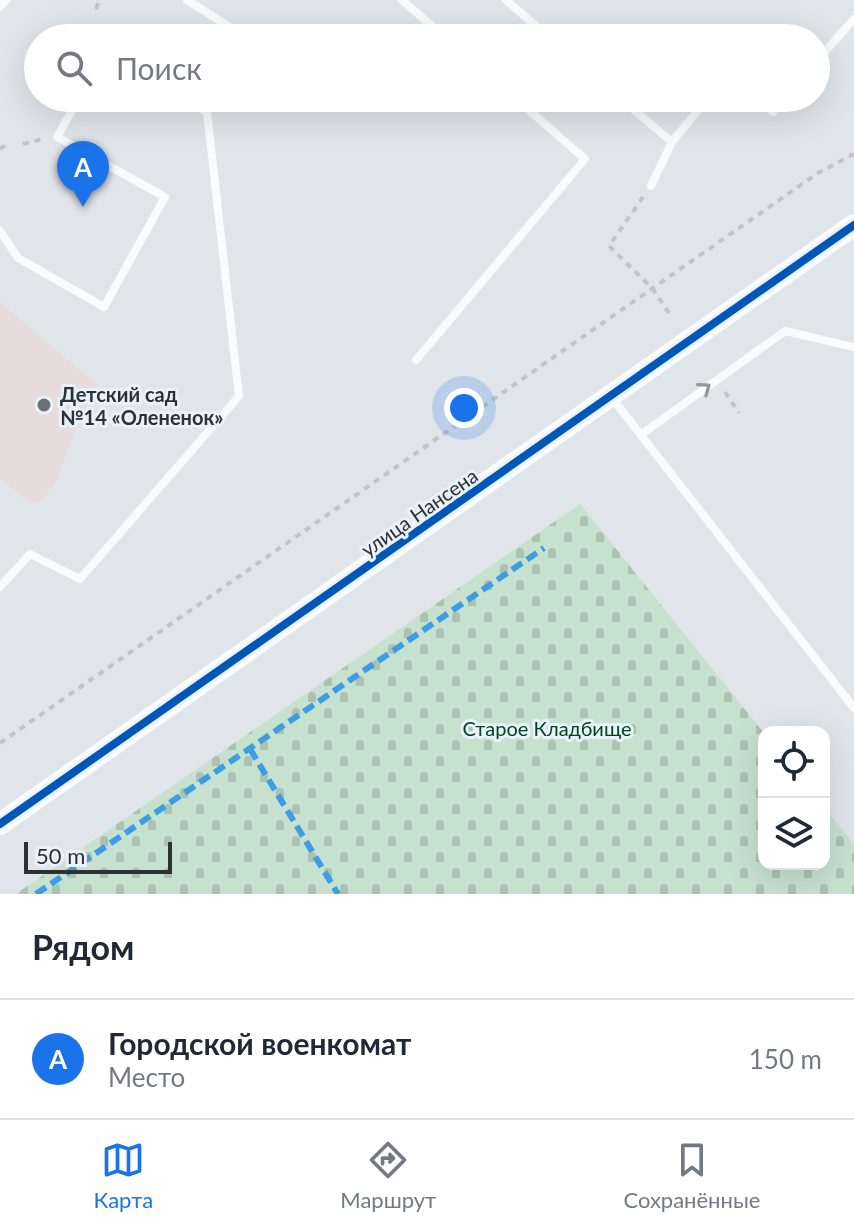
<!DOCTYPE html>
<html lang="ru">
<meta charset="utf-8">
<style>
body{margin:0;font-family:Lato,sans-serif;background:#f2f2f3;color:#1f2937}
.controls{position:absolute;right:24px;bottom:24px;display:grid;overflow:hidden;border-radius:16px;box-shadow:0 8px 32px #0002}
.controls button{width:72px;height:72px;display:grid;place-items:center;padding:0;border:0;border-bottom:2px solid #e0e1e3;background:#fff;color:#1f2937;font:40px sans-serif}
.scale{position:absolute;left:24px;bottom:20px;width:148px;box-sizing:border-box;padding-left:8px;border:4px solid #2d3134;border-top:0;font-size:22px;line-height:28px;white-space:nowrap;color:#2d3134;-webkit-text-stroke:6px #e9f2fb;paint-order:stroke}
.you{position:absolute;left:464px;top:408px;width:28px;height:28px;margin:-20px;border:6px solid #fff;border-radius:50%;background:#1a73e8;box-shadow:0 0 0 12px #1a73e833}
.badge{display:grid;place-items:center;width:52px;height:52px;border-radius:50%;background:#1a73e8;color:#fff;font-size:26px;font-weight:700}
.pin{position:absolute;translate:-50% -66px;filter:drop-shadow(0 2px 4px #0008)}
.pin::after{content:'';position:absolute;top:42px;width:28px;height:24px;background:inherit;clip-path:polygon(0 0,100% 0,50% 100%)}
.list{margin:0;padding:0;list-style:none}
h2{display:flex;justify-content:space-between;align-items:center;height:104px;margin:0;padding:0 32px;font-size:34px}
h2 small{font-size:26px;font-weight:400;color:#747a83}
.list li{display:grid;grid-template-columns:52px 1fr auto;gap:24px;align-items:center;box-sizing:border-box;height:120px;padding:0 32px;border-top:2px solid #e0e1e3}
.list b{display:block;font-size:30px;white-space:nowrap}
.list p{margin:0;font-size:26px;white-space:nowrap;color:#747a83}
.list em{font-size:26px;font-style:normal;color:#747a83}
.icon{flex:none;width:44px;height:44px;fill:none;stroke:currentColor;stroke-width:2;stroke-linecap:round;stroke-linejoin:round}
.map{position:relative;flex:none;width:854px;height:894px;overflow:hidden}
.search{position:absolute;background:#fff;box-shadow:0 8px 32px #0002;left:24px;right:24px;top:24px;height:88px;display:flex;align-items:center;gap:20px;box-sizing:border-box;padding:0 28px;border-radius:44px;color:#747a83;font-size:30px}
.sheet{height:224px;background:#fff}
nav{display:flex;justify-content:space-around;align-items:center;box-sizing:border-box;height:112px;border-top:2px solid #e0e1e3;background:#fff;font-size:22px;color:#747a83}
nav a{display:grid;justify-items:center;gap:4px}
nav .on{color:#1a73e8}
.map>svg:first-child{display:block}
.education{fill:#e7dbdb}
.cemetery{fill:url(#cemetery-stones)}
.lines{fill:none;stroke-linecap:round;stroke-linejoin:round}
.path{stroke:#c2c3c5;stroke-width:4;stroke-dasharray:6 6;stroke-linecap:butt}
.lane{stroke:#fafbfc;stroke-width:8}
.secondary{stroke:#fafbfc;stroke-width:22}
.quiet{stroke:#3d9de2;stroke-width:6;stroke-dasharray:12 6;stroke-linecap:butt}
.cycleway-casing{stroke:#e9f2fb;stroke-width:13}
.cycleway{stroke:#0057b8;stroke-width:8}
.oneway{stroke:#949698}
.poi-dot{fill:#6c7074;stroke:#e9f2fb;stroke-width:3}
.labels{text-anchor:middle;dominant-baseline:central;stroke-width:6;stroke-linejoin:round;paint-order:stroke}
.poi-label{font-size:20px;font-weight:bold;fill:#2d3134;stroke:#e9f2fb;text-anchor:start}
.street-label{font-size:20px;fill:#2d3134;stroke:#e9f2fb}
.park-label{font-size:20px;fill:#03441b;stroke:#e9f2fb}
</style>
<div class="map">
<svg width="854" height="894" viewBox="0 0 854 894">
<defs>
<pattern id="cemetery-stones" width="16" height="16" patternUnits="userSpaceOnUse" patternTransform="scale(2)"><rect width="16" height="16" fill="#c7e1cf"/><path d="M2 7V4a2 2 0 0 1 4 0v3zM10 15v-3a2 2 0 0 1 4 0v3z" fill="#abc2b2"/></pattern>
</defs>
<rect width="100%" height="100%" fill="#e0e5ea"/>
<path class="education" d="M0,302L97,385L77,424L57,480L41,501L30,503L0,478Z"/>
<path class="cemetery" d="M580,504L764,733V864H824V807L854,844V894H16Z"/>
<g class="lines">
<path class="path" d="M96,9L99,0
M91,25L97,38
M23,144L43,139
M0,149L9,143
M643,197L609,246L652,288L671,316
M725,392L739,413
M0,743L818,173L854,154"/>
<path class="lane" d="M187,0L247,38
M402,0L446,38
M506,0L550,38
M0,7L6,0
M816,62L854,19
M620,98L672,142
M756,98L773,112L785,98
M651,186L672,142L708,98
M0,231L18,258L104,307L165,197L57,137L79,98
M416,360L585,159L515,98
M612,398L854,708
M642,434L785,331L854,347
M0,587L30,554L80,579L239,396L207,112L182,98"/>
<path class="secondary" d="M0,824L854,225"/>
<path class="quiet" d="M250,749L338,894
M36,894L544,548"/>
<defs>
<path id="cycleway" d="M0,824L854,225"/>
</defs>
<use href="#cycleway" class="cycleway-casing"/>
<use href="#cycleway" class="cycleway"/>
</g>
<defs><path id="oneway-chevron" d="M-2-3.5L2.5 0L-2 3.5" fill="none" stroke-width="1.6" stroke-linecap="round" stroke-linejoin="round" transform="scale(2)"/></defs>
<use class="oneway" href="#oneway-chevron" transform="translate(705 388) rotate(-36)"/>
<circle class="poi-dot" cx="44" cy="405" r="8"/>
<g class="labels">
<g class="poi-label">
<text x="60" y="394">Детский сад<tspan x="60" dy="23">№14 «Олененок»</tspan></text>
</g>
<g class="street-label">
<text transform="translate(419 512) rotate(-35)">улица Нансена</text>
</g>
<g class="park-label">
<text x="547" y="728">Старое Кладбище</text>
</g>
</g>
</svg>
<div class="controls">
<button><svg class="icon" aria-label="locate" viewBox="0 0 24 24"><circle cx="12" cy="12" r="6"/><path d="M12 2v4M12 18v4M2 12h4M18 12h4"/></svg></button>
<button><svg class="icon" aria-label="layers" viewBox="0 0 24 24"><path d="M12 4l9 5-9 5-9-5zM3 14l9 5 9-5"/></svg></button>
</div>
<div class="scale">50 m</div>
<div class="you"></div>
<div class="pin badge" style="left:83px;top:207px">A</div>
<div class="search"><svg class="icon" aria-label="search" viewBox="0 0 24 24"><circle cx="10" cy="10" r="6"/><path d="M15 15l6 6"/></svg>Поиск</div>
</div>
<section class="sheet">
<h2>Рядом<small></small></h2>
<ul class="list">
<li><span class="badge">A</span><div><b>Городской военкомат</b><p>Место</p></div><em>150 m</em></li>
</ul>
</section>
<nav>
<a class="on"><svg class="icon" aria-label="map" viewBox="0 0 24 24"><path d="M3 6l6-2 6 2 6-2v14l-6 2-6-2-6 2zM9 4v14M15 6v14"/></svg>Карта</a>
<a><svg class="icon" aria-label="directions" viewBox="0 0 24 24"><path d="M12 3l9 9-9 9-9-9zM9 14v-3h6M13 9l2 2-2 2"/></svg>Маршрут</a>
<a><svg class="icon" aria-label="saved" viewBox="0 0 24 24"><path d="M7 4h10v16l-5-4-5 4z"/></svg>Сохранённые</a>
</nav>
